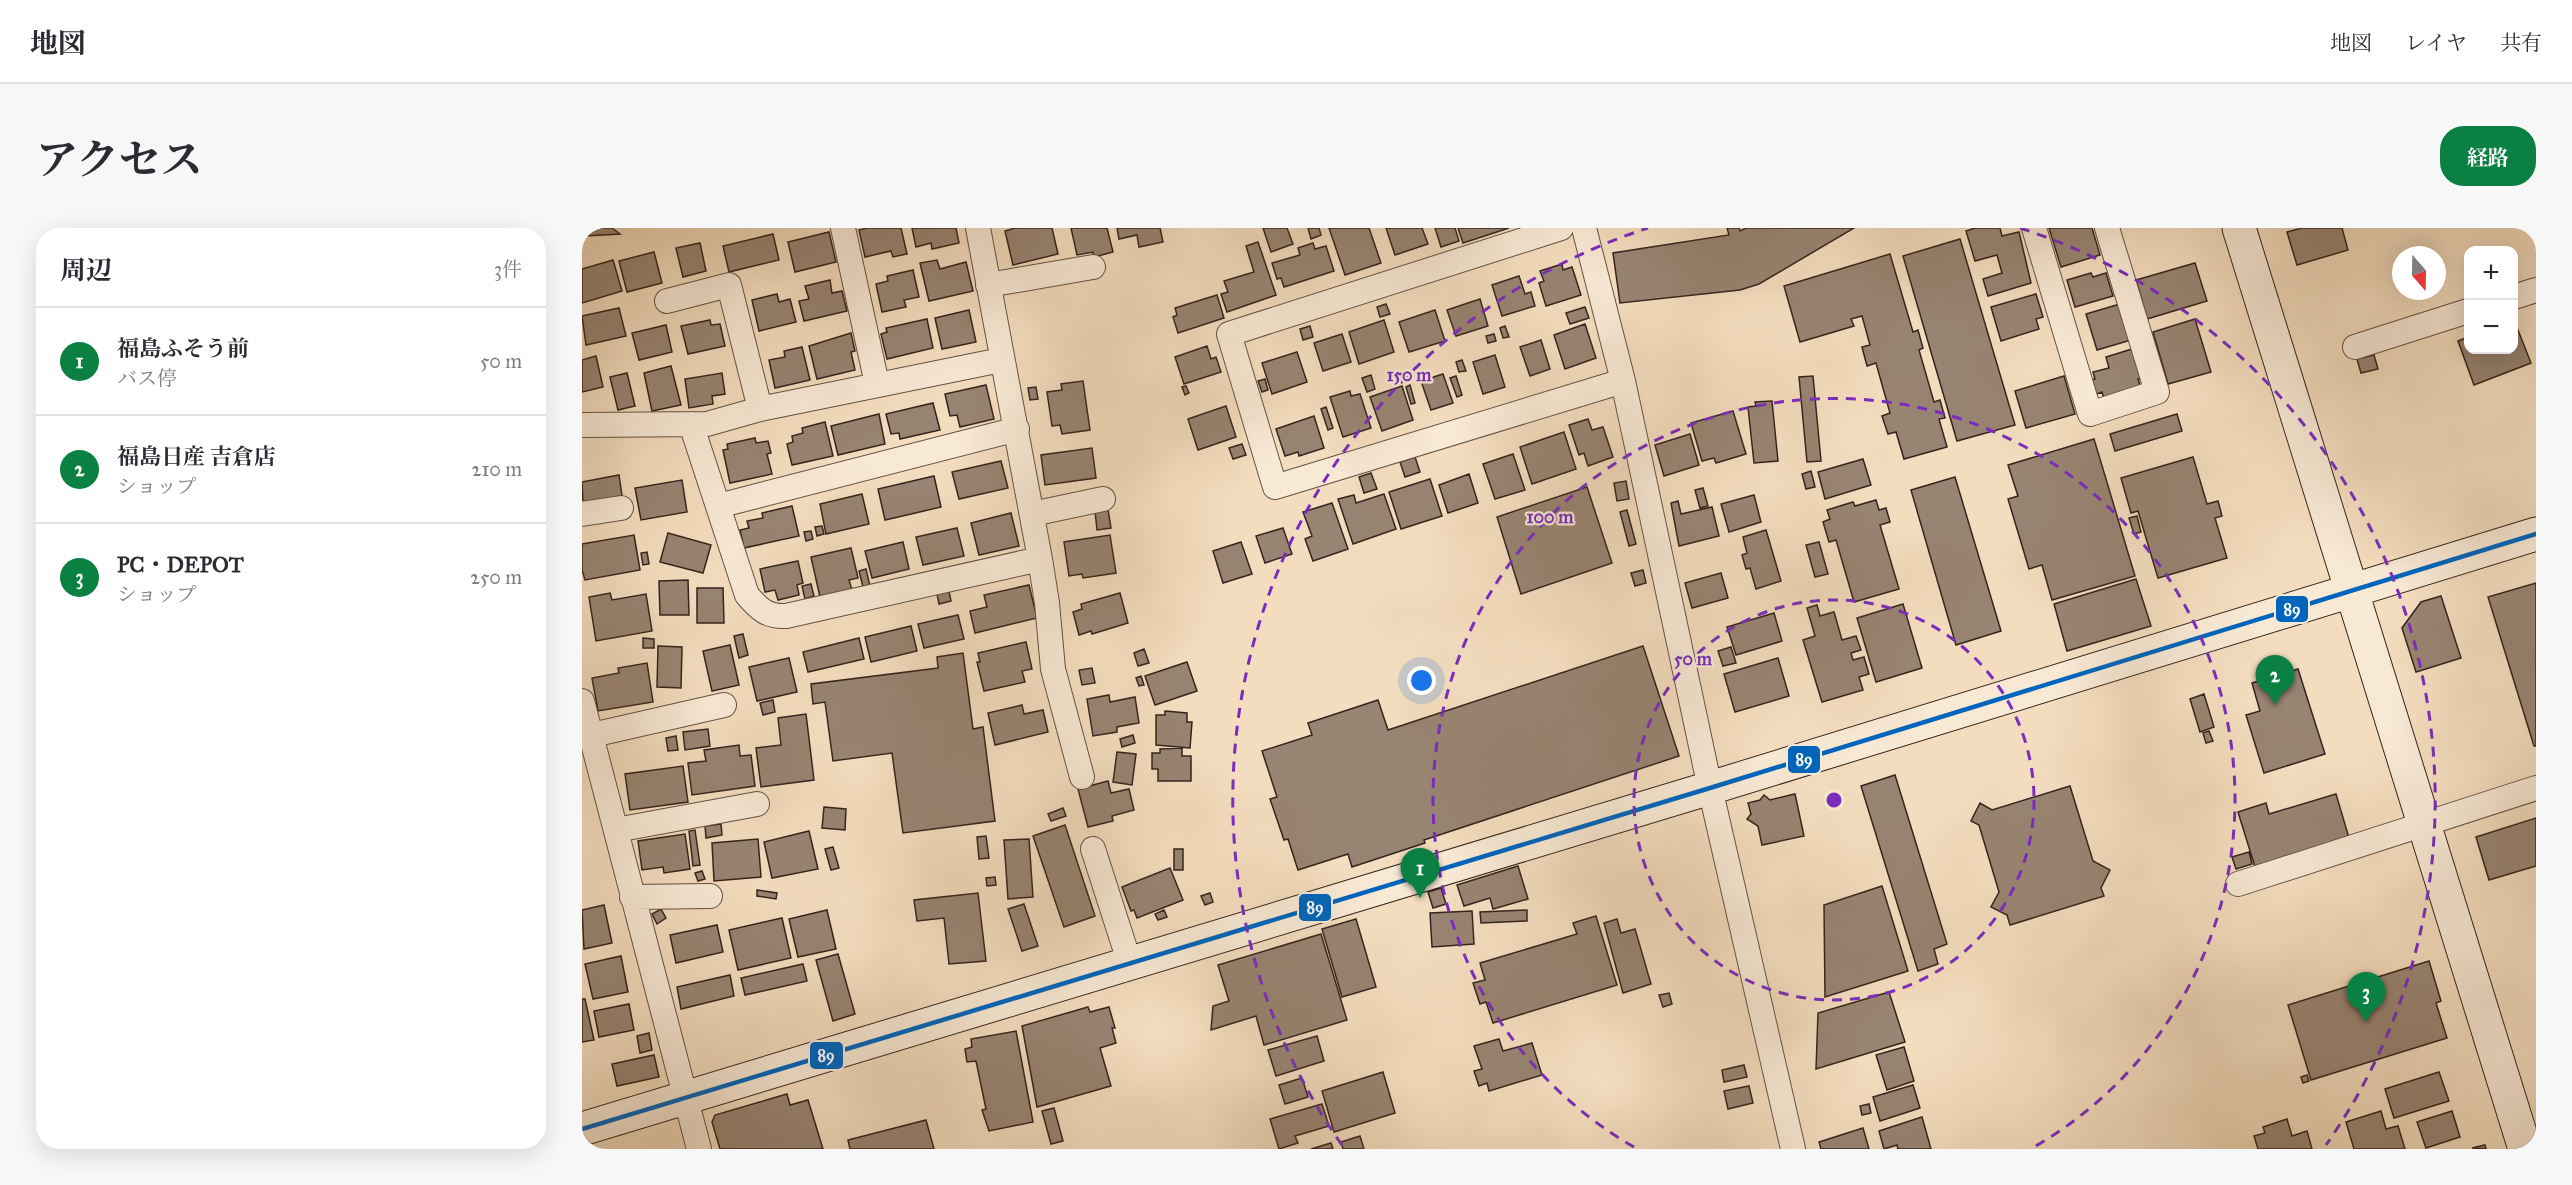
<!DOCTYPE html>
<html lang="ja">
<meta charset="utf-8">
<style>
body{margin:0;font-family:"IM FELL Great Primer","Noto Serif JP",serif;background:#f7f7f7;color:#2b2b33}
.controls{position:absolute;right:18px;top:18px;display:grid;overflow:hidden;border-radius:12px;box-shadow:0 6px 24px #0002}
.controls button{width:54px;height:54px;display:grid;place-items:center;padding:0;border:0;border-bottom:2px solid #e1e1e2;background:#fff;color:#2b2b33;font:30px sans-serif}
.compass{position:absolute;left:1810px;top:18px;width:54px;height:54px;border-radius:50%;background:#fff;box-shadow:0 6px 24px #0002;rotate:160deg}
.you{position:absolute;left:840px;top:453px;width:21px;height:21px;margin:-15px;border:4px solid #fff;border-radius:50%;background:#1a73e8;box-shadow:0 0 0 9px #1a73e833}
.badge{display:grid;place-items:center;width:39px;height:39px;border-radius:50%;background:#0b8043;color:#fff;font-size:20px;font-weight:700}
.pin{position:absolute;translate:-50% -50px;filter:drop-shadow(0 2px 3px #0008)}
.pin::after{content:'';position:absolute;top:32px;width:21px;height:18px;background:inherit;clip-path:polygon(0 0,100% 0,50% 100%)}
.list{margin:0;padding:0;list-style:none}
h2{display:flex;justify-content:space-between;align-items:center;height:78px;margin:0;padding:0 24px;font-size:26px}
h2 small{font-size:20px;font-weight:400;color:#7c7c81}
.list li{display:grid;grid-template-columns:39px 1fr auto;gap:18px;align-items:center;box-sizing:border-box;height:108px;padding:0 24px;border-top:2px solid #e1e1e2}
.list b{display:block;font-size:22px;white-space:nowrap}
.list p{margin:0;font-size:20px;white-space:nowrap;color:#7c7c81}
.list em{font-size:20px;font-style:normal;color:#7c7c81}
.map{position:relative;flex:none;width:1954px;height:921px;overflow:hidden;border-radius:24px}
header{display:flex;align-items:center;gap:36px;box-sizing:border-box;height:84px;padding:0 30px;background:#fff;border-bottom:2px solid #e1e1e2}
header strong{font-size:28px}
nav{display:flex;gap:33px;margin-inline-start:auto;font-size:21px}
.intro{display:flex;align-items:center;justify-content:space-between;box-sizing:border-box;height:144px;padding:0 36px}
h1{margin:0;font-size:42px}
.button{padding:15px 27px;border-radius:24px;background:#0b8043;color:#fff;font-size:21px;font-weight:700}
main{display:flex;gap:36px;padding:0 36px}
aside{flex:1;background:#fff;border-radius:24px;box-shadow:0 6px 24px #0002}
.map>svg:first-child{display:block}
.building{fill:#988472;stroke:#35241e;stroke-width:1.5}
.lines{fill:none;stroke-linecap:round;stroke-linejoin:round}
.street-casing{stroke:#655246;stroke-width:26}
.secondary-casing{stroke:#35241e;stroke-width:35}
.street{stroke:#f8e9d5;stroke-width:24}
.secondary{stroke:#f8e9d5;stroke-width:33}
.bus-1-casing{stroke:#f8e9d5;stroke-width:9}
.bus-1{stroke:#0065bd;stroke-width:4.5}
.ring{fill:none;stroke:#7b2cbf;stroke-width:3;stroke-dasharray:10 8}
.centre{fill:#7b2cbf;stroke:#f8e9d5;stroke-width:3}
.ring-label{font-size:18px;text-anchor:middle;font-weight:bold;fill:#7b2cbf;stroke:#f8e9d5;stroke-width:4.5;stroke-linejoin:round;paint-order:stroke}
.line-badge{stroke:#f8e9d5;stroke-width:2}
.badge-label{font-size:16px;text-anchor:middle;font-weight:bold;fill:#fff}
</style>
<header>
<strong>地図</strong>
<nav><a>地図</a><a>レイヤ</a><a>共有</a></nav>
</header>
<div class="intro"><h1>アクセス</h1><a class="button">経路</a></div>
<main>
<aside>
<h2>周辺<small>3件</small></h2>
<ul class="list">
<li><span class="badge">1</span><div><b>福島ふそう前</b><p>バス停</p></div><em>50 m</em></li>
<li><span class="badge">2</span><div><b>福島日産 吉倉店</b><p>ショップ</p></div><em>210 m</em></li>
<li><span class="badge">3</span><div><b>PC・DEPOT</b><p>ショップ</p></div><em>250 m</em></li>
</ul>
</aside>
<div class="map">
<svg width="1954" height="921" viewBox="0 0 1954 921">
<rect width="100%" height="100%" fill="#f4ddbf"/>
<filter id="stains"><feTurbulence type="fractalNoise" baseFrequency=".00333" numOctaves="4"/><feColorMatrix values="0 0 0 0 .2 0 0 0 0 .09 0 0 0 0 .02 0 0 0 .5 -.17"/></filter>
<radialGradient id="worn" r=".72"><stop offset=".6" stop-color="#630" stop-opacity="0"/><stop offset="1" stop-color="#630" stop-opacity=".3"/></radialGradient>
<path class="building" d="M4,0H30L38,6L4,8Z
M285,0H319L325,26L311,29L309,23L283,29L277,2Z
M330,0H374L377,15L350,21L349,15L334,19Z
M470,0L476,26L431,37L423,3L433,0Z
M489,0H525L531,24L512,29L511,24L495,27Z
M535,0H578L581,14L557,19L555,7L537,11Z
M681,0H705L711,16L689,24Z
M726,0H737L739,7L729,11Z
M747,0H787L799,35L763,47Z
M804,0H840L846,16L813,27Z
M853,0H873L877,13L859,19Z
M876,0H927L881,15Z
M1145,0H1157L1158,3L1164,0H1272L1177,56L1158,62L1038,75L1031,25L1147,7Z
M1393,0H1418L1420,8L1437,4L1449,55L1406,68L1401,51L1420,45L1415,27L1393,33L1384,3Z
M1467,0H1510L1518,27L1479,39Z
M1720,0H1760L1766,22L1715,37L1705,4Z
M247,4L254,34L213,44L206,14Z
M191,6L197,32L147,44L141,18Z
M1378,11L1433,197L1375,213L1321,28Z
M676,14L694,67L645,84L639,66L646,64L642,53L672,44L664,18Z
M118,15L124,43L101,49L94,20Z
M731,15L733,21L744,18L752,43L702,59L699,50L695,51L690,35L718,27L716,20Z
M72,24L80,55L45,64L37,33Z
M1308,26L1331,104L1336,102L1341,120L1337,122L1352,174L1358,172L1363,190L1357,191L1365,219L1322,231L1314,204L1306,206L1300,188L1308,185L1294,135L1285,138L1280,119L1288,117L1280,88L1269,91L1272,98L1218,114L1202,58Z
M31,32L40,63L0,75V41Z
M355,32L358,41L384,34L391,63L347,73L338,35Z
M1613,35L1625,73L1565,91L1554,52Z
M980,36L981,42L990,39L999,67L964,78L957,55L962,53L958,43Z
M331,42L337,69L322,72L324,79L300,84L294,56L306,53L305,48Z
M1509,45L1511,49L1524,45L1531,68L1493,79L1485,52Z
M937,48L943,66L949,64L953,78L920,88L910,57Z
M248,52L250,65L260,63L265,83L222,93L217,73L227,71L223,58Z
M195,66L197,74L208,71L214,94L177,103L170,72Z
M1454,66L1461,89L1454,91L1457,101L1419,113L1409,79Z
M635,67L642,90L596,105L591,89L595,87L593,80Z
M898,71L906,98L874,108L865,82Z
M804,76L808,86L798,89L795,79Z
M1538,76L1549,112L1515,122L1504,86Z
M1003,79L1007,90L988,96L984,85Z
M37,80L44,108L4,117L0,88Z
M387,82L394,114L360,121L353,90Z
M853,82L863,113L827,124L817,94Z
M345,91L351,120L305,131L299,106L305,104L304,100Z
M1613,91L1629,144L1586,156L1571,104Z
M128,92L129,97L138,96L143,118L106,126L99,98Z
M802,92L812,124L777,136L767,104Z
M1932,92L1949,135L1892,157L1876,113L1886,109V122H1932Z
M1003,96L1014,130L983,141L972,107Z
M84,97L90,124L57,132L50,105Z
M728,98L731,109L721,112L718,101Z
M923,98L927,109L921,110L918,100Z
M269,105L273,123L269,124L273,142L235,151L227,118Z
M760,106L769,134L741,143L732,115Z
M912,106L914,113L906,115L904,108Z
M959,112L968,141L948,148L938,119Z
M625,118L629,131L634,129L639,144L602,156L593,129Z
M220,119L228,152L193,160L187,132L203,129L202,123Z
M1550,121L1559,151H1556L1559,160L1522,171L1520,164L1512,167L1507,153L1513,151L1511,144L1527,140L1524,129Z
M715,124L725,154L690,166L680,135Z
M913,127L923,159L901,166L891,134Z
M1792,127L1796,141L1779,145L1775,131Z
M14,128L21,159L0,164V132Z
M880,132L884,143L877,144L874,134Z
M89,138L99,177L70,183L62,145Z
M45,145L53,178L36,182L28,149Z
M140,145L143,166L130,168L131,176L107,180L103,151Z
M861,146L871,175L849,182L839,153Z
M789,147L793,161L785,164L780,150Z
M874,148L880,167L875,169L868,150Z
M1231,148L1239,233L1225,234L1217,149Z
M1482,148L1493,186L1444,200L1433,163Z
M683,151L686,162L680,164L676,153Z
M501,153L508,202L480,206L478,197L470,198L465,164L480,162L479,156Z
M404,157L412,191L378,199L375,187L368,188L363,166Z
M828,157L833,175L829,176L824,159Z
M604,158L607,165L603,167L600,159Z
M820,158L831,192L800,203L788,169Z
M454,159L456,171L448,172L446,160Z
M768,163L769,168L778,166L789,200L761,209L748,169Z
M1190,173L1196,233L1172,235L1166,179L1174,178L1173,174Z
M351,175L358,202L318,211L317,205L309,206L304,186Z
M644,178L654,209L616,222L606,191Z
M744,179L751,200L746,202L739,181Z
M1151,183L1164,226L1134,235L1132,230L1120,233L1109,195Z
M297,186L303,216L256,227L249,198Z
M1595,186L1600,203L1533,223L1528,206Z
M732,188L742,220L717,228L716,224L703,228L694,201Z
M1006,191L1010,202L1021,199L1031,229L1006,238L1002,225L997,227L987,197Z
M243,194L251,228L210,237L205,216L211,214L210,208L221,205L220,200Z
M982,204L994,241L950,256L938,219Z
M1108,206L1117,237L1082,248L1073,217Z
M173,210L174,215L186,213L189,225L185,226L190,246L148,255L141,222L146,221L145,216Z
M1512,211L1553,348L1470,372L1460,337L1447,341L1426,271L1436,268L1426,237Z
M660,216L664,227L651,231L647,220Z
M510,220L514,250L463,257L459,227Z
M931,226L943,262L913,271L901,236Z
M833,229L838,244L823,249L818,234Z
M1611,229L1625,276L1636,273L1640,288L1633,290L1645,330L1576,350L1556,283L1549,285L1539,250Z
M1281,231L1289,257L1243,271L1236,244Z
M419,233L426,260L377,271L370,244Z
M1229,243L1233,259L1224,261L1220,246Z
M789,245L795,261L782,265L777,249Z
M887,246L896,275L866,285L857,257Z
M37,247L40,268L1,275L0,254Z
M352,248L359,279L303,292L296,261Z
M1373,249L1419,403L1374,417L1329,262Z
M848,251L860,288L819,301L807,264Z
M100,252L105,284L59,292L53,260Z
M1044,253L1047,271L1035,273L1032,255Z
M1005,259L1030,335L939,366L915,289Z
M1121,260L1126,278L1118,280L1113,262Z
M280,266L287,296L244,306L238,276Z
M802,266L814,301L771,316L756,271L772,267L774,275Z
M1172,267L1179,294L1147,304L1139,276Z
M1294,272L1297,282L1304,280L1308,294L1298,297L1317,361L1272,374L1254,312L1247,314L1241,294L1248,291L1245,282L1271,274L1273,278Z
M1096,273L1099,286L1130,279L1137,308L1097,318L1089,275Z
M750,275L766,321L731,333L723,311L730,308L721,284Z
M210,278L217,308L162,320L158,302L167,300L165,293L181,290L180,285Z
M526,281L529,300L515,302L513,283Z
M1045,282L1054,316L1047,318L1038,284Z
M429,285L437,318L397,327L389,295Z
M1555,288L1559,304L1552,306L1547,290Z
M240,298L242,306L235,308L233,299Z
M375,300L382,328L341,337L334,309Z
M701,300L710,326L683,335L674,308Z
M1184,302L1199,353L1174,361L1168,340L1164,341L1160,327L1165,325L1161,309Z
M229,303L231,311L224,313L222,304Z
M86,305L129,317L121,345L78,334Z
M52,307L58,342L3,352L0,342V316Z
M528,307L534,345L501,350L500,346L487,348L482,314Z
M321,314L327,341L290,350L283,323Z
M659,314L670,346L641,355L631,323Z
M1237,314L1246,346L1233,349L1224,317Z
M269,320L276,350L267,352L270,362L238,369L229,329Z
M65,324L67,336L61,337L59,325Z
M216,333L221,355L215,357L217,367L196,372L193,362L183,364L178,341Z
M284,341L288,358L281,359L277,343Z
M1061,342L1064,355L1053,358L1049,345Z
M1139,345L1146,370L1110,380L1103,355Z
M1554,351L1569,398L1485,423L1472,376Z
M106,352L107,387H78L77,353Z
M1954,355V518H1952L1906,369Z
M229,356L232,368L223,371L220,358Z
M447,357L455,390L393,405L388,383L405,379L402,367Z
M115,360H141L142,395H115Z
M367,363L369,373L357,376L355,366Z
M28,365L30,372L64,366L70,403L14,413L7,369Z
M538,365L546,395L510,406L509,403L497,407L491,384L500,381L499,376Z
M1859,368L1879,430L1834,444L1820,400L1839,374Z
M1321,376L1340,440L1294,454L1275,390Z
M1235,377L1238,388L1252,384L1260,412L1274,408L1279,422L1269,425L1271,432L1282,429L1287,446L1277,449L1281,462L1240,474L1221,412L1233,408L1225,380Z
M1192,385L1200,413L1154,427L1145,399Z
M376,387L382,411L342,420L336,396Z
M329,398L335,423L289,434L283,409Z
M161,406L166,427L157,430L152,408Z
M61,410L72,411V420H61Z
M277,410L282,431L226,444L221,424Z
M444,414L450,441L440,443L443,454L402,463L395,434H398L396,425Z
M148,417L157,457L130,463L121,423Z
M76,418L100,419L99,460L75,459Z
M1061,418L1097,528L842,612L843,615L773,638L770,639L766,626L716,642L706,611L702,612L688,571L695,569L680,523L730,507L726,495L796,472L806,502Z
M1149,419L1154,435L1141,438L1136,423Z
M562,421L567,435L556,438L552,425Z
M381,425L391,501L401,499L413,593L321,605L310,525L251,533L243,474L231,476L229,456L356,440L355,429Z
M207,430L215,464L175,473L167,439Z
M1196,430L1207,468L1153,484L1142,446Z
M605,434L615,463L573,477L563,448Z
M65,435L71,474L16,483L10,450L37,445L36,440Z
M510,440L513,455L500,457L497,442Z
M1716,441L1743,526L1682,545L1664,487L1678,483L1670,455Z
M559,448L562,457L557,458L554,450Z
M1622,466L1632,499L1618,504L1608,471Z
M527,467L528,474L553,469L557,495L535,499V504L511,508L505,471Z
M191,472L193,484L181,487L178,475Z
M440,477L442,486L461,482L466,504L413,517L406,485Z
M583,483L605,485V494H610L608,520L574,517V487H583Z
M224,486L232,552L179,559L174,520L199,517L196,490Z
M126,501L128,518L103,522L101,504Z
M1627,503L1631,513L1624,515L1621,505Z
M551,507L553,515L540,519L538,511Z
M94,508L96,522L86,523L84,510Z
M157,517L158,528L169,527L173,558L110,567L106,535L124,533L122,522Z
M600,520V528H609V553H576V541H570V525H578V521Z
M535,524L554,526L550,557L531,554Z
M101,538L106,574L48,582L43,546Z
M1313,547L1365,716L1352,721L1356,736L1336,743L1279,558Z
M526,553L529,565L547,561L552,582L530,588L531,593L506,599L496,561Z
M1488,558L1511,633L1528,642L1519,660L1522,668L1428,697L1425,687L1409,679L1417,664L1397,597L1389,593L1398,575L1410,582Z
M1213,566L1222,608L1180,617L1176,598L1165,591L1169,586L1166,575L1178,572L1182,567L1188,572Z
M1754,566L1767,610L1673,639L1656,584L1684,575L1687,586Z
M242,579L264,581L263,602L240,600Z
M481,580L484,588L469,593L466,586Z
M1954,590V638L1907,652L1894,609Z
M139,596L140,607L124,610L123,598Z
M483,597L513,688L482,699L451,608Z
M113,602L118,637L111,638L107,603Z
M227,603L236,641L190,650L182,614Z
M103,606L108,641L82,645L81,639L60,642L56,613Z
M404,608L407,630L397,631L395,609Z
M176,611L179,649L132,653L130,615Z
M447,611L451,669L426,671L422,612Z
M251,619L257,640L249,642L243,621Z
M592,621H601V642H592Z
M1667,624L1670,636L1654,641L1650,629Z
M936,638L946,671L911,681L908,670L882,678L875,657Z
M588,640L601,672L555,690L552,682L549,683L540,659Z
M120,643L123,651L116,653L113,645Z
M413,649L414,657L405,658L404,650Z
M1300,658L1326,743L1243,769L1242,677Z
M859,660L864,676L851,680L846,664Z
M175,662L195,665L194,671L175,668Z
M396,665L404,733L367,736L362,690L335,693L332,672Z
M628,665L631,674L623,677L619,668Z
M442,676L456,718L440,723L426,681Z
M22,677L30,715L2,721L0,682Z
M79,681L84,690L75,696L70,686Z
M245,682L254,721L216,729L207,691Z
M582,682L585,689L576,692L573,686Z
M945,682V693L899,695L898,684Z
M890,683L892,716L850,719L848,685Z
M1014,688L1035,757L911,795L904,774L898,776L891,755L903,752L898,735L995,706L991,695Z
M200,690L209,730L156,742L147,702Z
M774,691L794,759L760,769L740,701Z
M1035,691L1039,705L1053,701L1069,756L1041,765L1022,695Z
M135,697L141,724L94,735L88,707Z
M739,706L765,792L682,817L674,788L629,802L631,778L647,773L636,737Z
M256,726L273,786L251,793L234,732Z
M39,728L46,764L11,771L3,736Z
M1847,733L1859,773L1854,775L1865,810L1729,852L1706,777Z
M221,736L225,753L163,767L159,750Z
M148,747L152,768L99,781L95,759Z
M1307,764L1323,814L1234,841L1236,785Z
M1087,765L1090,776L1081,779L1077,767Z
M0,771H3L12,812L0,814Z
M47,776L52,802L17,809L12,783Z
M506,779L508,784L527,779L533,800H530L534,815L518,820L529,858L455,879L440,798Z
M434,803L451,894L407,903L400,882L404,881L394,833L385,834L383,821L390,819L389,811Z
M67,805L70,822L58,825L55,808Z
M735,808L742,833L694,848L686,822Z
M917,811L921,823L950,815L960,847L907,863L905,855L897,858L892,843L900,841L892,818Z
M1322,819L1332,853L1305,862L1294,827Z
M72,827L77,849L35,858L30,836Z
M1162,837L1165,849L1142,854L1140,842Z
M801,844L813,885L752,904L740,863Z
M1857,844L1867,873L1812,890L1803,861Z
M1725,847L1727,853L1721,855L1719,849Z
M720,850L726,869L703,876L697,857Z
M1331,857L1338,880L1298,893L1291,869Z
M1167,858L1171,875L1146,881L1142,863Z
M205,866L208,877L226,872L241,921H138L130,894L133,887Z
M740,876L747,898L713,908L716,915L697,921L688,891Z
M1287,876L1289,885L1280,887L1278,878Z
M472,880L481,913L469,916L460,883Z
M1799,883L1804,901L1816,898L1823,921H1772L1764,894Z
M1870,883L1878,909L1844,920L1835,894Z
M1340,889L1349,921H1316L1315,917L1302,921L1297,903Z
M1705,891L1710,908L1725,903L1730,921H1676L1672,908L1683,905L1681,899Z
M344,892L352,921H268L266,912Z
M1281,900L1287,921H1239L1237,914Z
M778,908L782,921H761L759,914Z
M749,915L751,921H729Z
M1903,917L1904,921L1890,920Z"/>
<g class="lines">
<defs>
<path id="street" d="M261,0L295,156
M396,0L458,331L465,375L471,441L500,549
M979,0L647,106L693,259L1041,153
M1002,0L1041,153L1128,560L1211,921
M1452,0L1508,186L1575,164L1525,0
M406,57L511,39
M1932,69L1954,62
M85,73L147,57L178,181
M1773,119L1886,83
M109,196L165,367C177,381 185,389 204,388L458,331
M0,197L125,196L178,181L419,132
M136,278L435,201
M0,286L39,280
M450,286L521,271
M0,473L117,921
M10,507L142,477
M34,602L175,576
M511,621L548,736
M1656,656L1954,560
M50,669L128,668"/>
<path id="secondary" d="M1657,0L1943,921
M0,901L1128,560L1954,306"/>
</defs>
<use href="#street" class="street-casing"/>
<use href="#secondary" class="secondary-casing"/>
<use href="#street" class="street"/>
<use href="#secondary" class="secondary"/>
<defs>
<path id="bus-1" d="M0,901L1128,560L1954,306"/>
</defs>
<use href="#bus-1" class="bus-1-casing"/>
<use href="#bus-1" class="bus-1"/>
</g>
<g class="ring">
<circle cx="1252" cy="572" r="200"/>
<path d="M1052 919A401 401 0 1 1 1452 919"/>
<path d="M760 917A601 601 0 0 1 1066 0M1438 0A601 601 0 0 1 1744 917"/>
</g>
<circle cx="1252" cy="572" r="9" class="centre"/>
<g class="ring-label">
<text x="827" y="153">150 m</text>
<text x="968" y="295">100 m</text>
<text x="1111" y="437">50 m</text>
</g>
<g class="line-badge">
<rect x="1693" y="367" width="34" height="28" rx="6" fill="#0065bd"/>
<rect x="1205" y="517" width="34" height="29" rx="6" fill="#0065bd"/>
<rect x="716" y="665" width="34" height="29" rx="6" fill="#0065bd"/>
<rect x="227" y="813" width="35" height="29" rx="6" fill="#0065bd"/>
</g>
<g class="badge-label">
<text x="1710" y="387">89</text>
<text x="1222" y="537">89</text>
<text x="733" y="685">89</text>
<text x="244" y="833">89</text>
</g>
<rect width="100%" height="100%" filter="url(#stains)"/>
<rect width="100%" height="100%" fill="url(#worn)"/>
</svg>
<div class="controls">
<button>+</button>
<button>−</button>
</div>
<svg class="compass" viewBox="-18 -18 36 36"><path d="M0-13l5 13h-10z" fill="#e53935"/><path d="M0 13l5-13h-10z" fill="#7c7c81"/></svg>
<div class="you"></div>
<div class="pin badge" style="left:838px;top:670px">1</div>
<div class="pin badge" style="left:1693px;top:477px">2</div>
<div class="pin badge" style="left:1784px;top:794px">3</div>
</div>
</main>
